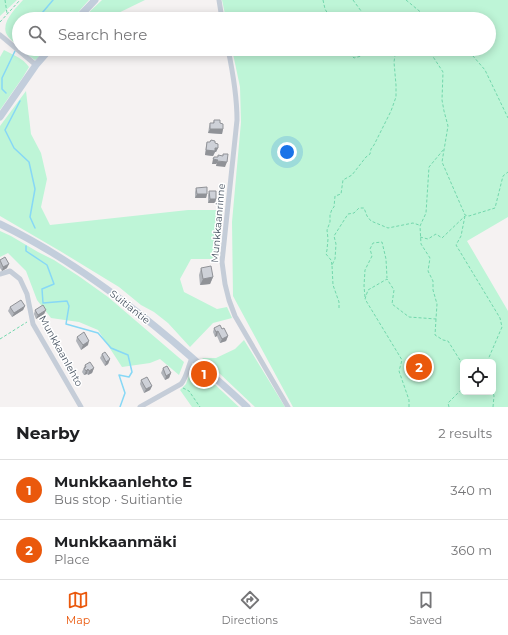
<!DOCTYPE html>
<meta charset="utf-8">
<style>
body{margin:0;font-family:Montserrat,sans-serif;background:#f6f6f6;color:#202124}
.controls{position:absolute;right:12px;bottom:12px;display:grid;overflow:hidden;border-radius:6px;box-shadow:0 2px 10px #0003}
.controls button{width:36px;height:36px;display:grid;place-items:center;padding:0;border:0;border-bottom:1px solid #e0e0e0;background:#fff;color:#202124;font:20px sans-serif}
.you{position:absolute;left:287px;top:152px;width:14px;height:14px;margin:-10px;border:3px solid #fff;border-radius:50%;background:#1a73e8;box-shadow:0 0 0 6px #1a73e833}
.badge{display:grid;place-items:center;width:26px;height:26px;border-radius:50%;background:#ea580c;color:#fff;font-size:13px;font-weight:700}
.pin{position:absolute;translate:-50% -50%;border:2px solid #fff;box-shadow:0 1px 4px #0006}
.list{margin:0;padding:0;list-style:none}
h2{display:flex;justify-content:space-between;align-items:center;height:52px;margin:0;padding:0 16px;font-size:17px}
h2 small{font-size:13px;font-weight:400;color:#757577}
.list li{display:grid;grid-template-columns:26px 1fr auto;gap:12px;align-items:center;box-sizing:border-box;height:60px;padding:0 16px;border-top:1px solid #e0e0e0}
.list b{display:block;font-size:15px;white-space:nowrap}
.list p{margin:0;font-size:13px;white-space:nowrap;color:#757577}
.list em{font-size:13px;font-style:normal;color:#757577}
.icon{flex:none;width:22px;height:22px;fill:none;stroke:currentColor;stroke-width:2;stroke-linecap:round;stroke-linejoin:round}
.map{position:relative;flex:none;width:508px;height:407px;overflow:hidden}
.search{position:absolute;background:#fff;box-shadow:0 2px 10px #0003;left:12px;right:12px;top:12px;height:44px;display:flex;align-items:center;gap:10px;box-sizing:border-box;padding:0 14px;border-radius:22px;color:#757577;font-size:15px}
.sheet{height:172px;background:#fff}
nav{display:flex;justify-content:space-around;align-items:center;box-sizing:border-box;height:56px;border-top:1px solid #e0e0e0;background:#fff;font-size:11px;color:#757577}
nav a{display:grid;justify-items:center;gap:2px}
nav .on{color:#ea580c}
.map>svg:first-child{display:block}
.green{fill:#bef5d7;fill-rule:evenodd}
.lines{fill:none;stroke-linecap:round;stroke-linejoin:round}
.stream{stroke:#87d8f6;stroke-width:1.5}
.path{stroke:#72d7ac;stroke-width:1;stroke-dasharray:3 2;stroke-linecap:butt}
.street{stroke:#c5cdd8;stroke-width:5}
.secondary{stroke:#c3cedc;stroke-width:7}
.wall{fill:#b1b4ba}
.shaded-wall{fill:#909297}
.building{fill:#ced1d8;stroke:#909297}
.labels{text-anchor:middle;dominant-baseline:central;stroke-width:3;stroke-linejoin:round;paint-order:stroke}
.street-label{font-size:10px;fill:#485462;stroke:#fff}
</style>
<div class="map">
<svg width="508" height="407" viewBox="0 0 508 407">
<rect width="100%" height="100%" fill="#f5f2f2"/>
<path class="green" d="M0,0H17L0,16Z
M23,0H89L72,19H19V47C15,43 8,38 6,33C2,21 16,8 23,0Z
M102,0H145L106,19H82Z
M222,0H508V217L467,241L508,311V407H293L233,296L232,222L241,122L240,87L232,49H489V19H226ZM463,362H493V392H463Z
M22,49H45L37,59L35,60L29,56Z
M4,50C13,55 23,58 29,67L23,77L0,110V57Z
M26,91L31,134L41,153L47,179L41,207L50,225L188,210H223L216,259H191L180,279L184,292L217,309L227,307L232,318L213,323L190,347L168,323L154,312L141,305L119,287L60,251L0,216V126Z
M0,231L11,236L38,252L54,260L80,277L108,297L184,362L179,375L160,359L150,363L122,367L98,330L79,322L51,318L37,300L26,271L8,253L0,257Z
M244,340L285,407H255L218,372L202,358H216L235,349Z
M193,364L239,407H192L180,390L186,384Z"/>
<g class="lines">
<path class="stream" d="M37,19L53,0
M18,44L19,43
M6,93L2,89V78L15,51
M20,101L5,130L14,148L29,162L35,189L30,217L35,228
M26,246V251L47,265L54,284L42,289L43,303L67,301L69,306L66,324L98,333L111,348L128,355L132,372L129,377L119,375L125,393L120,407"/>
<path class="path" d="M5,0L7,13
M323,0L325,9L331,19
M353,0L367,19
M406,0L429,19
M0,22L20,0
M347,49L349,53L354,58L361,56L366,49
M428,49L443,72L442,100L444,111L448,126L442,162L465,215L469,216L495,208L503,176L508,172
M465,49L473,56L485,70L508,118
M465,216L461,236L456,245L500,318L502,327L487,362
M420,237L428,239L436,234L442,238L465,216
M332,265L331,260L326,254L327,250L328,239L327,230L330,222V215L332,209L334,207L335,196L341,194L343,180L352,175L366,157L370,154L371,149L374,145L391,111L396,97V85L394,62L396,49
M365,297L364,286L365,270L372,256L370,249L373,243L382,242L386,259L387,278
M339,308V302L333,285L332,265L335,259L336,244L334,236L348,214L354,213L359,208H364L367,216L371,221L388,228L413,223L419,225
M436,319L435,335L443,340L448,341L463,365
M0,339L27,322
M183,388L189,391L200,407
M409,407V400L399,371L402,360L365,299L368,290L387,279L394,290L392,304L409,317L436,319L437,304L433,290V281L428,271L430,258L421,244L420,226L426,213L429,167L444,149
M449,407L448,403L463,388
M493,407L494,396L493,392"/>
<path class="street" d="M219,0L222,19
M0,35L36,65
M228,49C233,73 237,95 237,120L222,262L225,284L229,300L235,316L288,407
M0,274L10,271L20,279L27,294L33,324L81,407
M140,407L181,384C187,377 188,366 192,358"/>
<path class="secondary" d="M77,19L95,0
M0,117L36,65L50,49
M0,224C70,258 132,305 190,356C209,373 229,389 247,407"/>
</g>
<path class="wall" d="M214,120L220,123L223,129L222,134L208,133L209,127L210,123H213Z
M211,140L215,143L218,148L216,152H215L213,156L205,155L206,146L207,142H210Z
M196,188L207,194L206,198H195V192Z
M209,191L216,199L215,203H208V195Z
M0,261L7,268L2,271L0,268Z
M201,268L213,277L210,284L200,285L199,275Z
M25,306L23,310L12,317L8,311L10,307Z
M35,310H46L44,314L36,319L34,314Z
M214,328L222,329L228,336L226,341L220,343L217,336L215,337L213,332Z
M77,337L88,345L81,350L76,341Z
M102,354L110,359L108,364L105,366L100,358Z
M85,365L94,368L92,373L88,375L87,374L84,375L82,372Z
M163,368L171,373L169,378L165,380L161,373Z
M141,380L152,386L150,390L144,393L140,384Z"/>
<path class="shaded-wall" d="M210,129H223L222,134L208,133Z
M215,148H218L216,152H215L213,156L205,155L206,150Z
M213,159L218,160L216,164H212Z
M217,161L227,162L225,167L216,166Z
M197,194H207L206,198H195Z
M210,199H216L215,203H208Z
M9,264L7,268L2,271L3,267Z
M213,277L210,284L200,285L203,279Z
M25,306L23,310L12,317L14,313Z
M46,310L44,314L36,319L38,315Z
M218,331L217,336L215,337L216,332Z
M228,336L226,341L220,343L222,339Z
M89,341L88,345L81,350L83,345Z
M110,359L108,364L105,366L106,362Z
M94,368L92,373L88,375L89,371Z
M88,369L87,374L84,375L86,371Z
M171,373L169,378L165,380L166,376Z
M152,386L150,390L144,393L146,389Z"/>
<path class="building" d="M214,120H220V123L223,124V129H210V123H214Z
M211,140L215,141V143L218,144V148H215V151L206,150L207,142H210Z
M223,154H228L227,162L217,161L218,160L213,159L214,157H218V155L223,156Z
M207,187V194H197L196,188Z
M209,191H216V199H210Z
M5,257L9,264L3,267L0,260Z
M211,266L213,277L203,279L201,268Z
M21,300L25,306L14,313L10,307Z
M43,305L46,310L38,315L35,310Z
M220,325L222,329L224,328L228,336L222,339L218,331L216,332L214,328Z
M84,332L89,341L83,345L77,337Z
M105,352L110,359L106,362L102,354Z
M90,362L94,368L89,371L88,369L86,371L84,368L86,367L85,365Z
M167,366L171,373L166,376L163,368Z
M147,377L152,386L146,389L141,380Z"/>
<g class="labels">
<g class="street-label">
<text transform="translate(218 223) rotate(-85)">Munkkaanrinne</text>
<text transform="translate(130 307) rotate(38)">Suitiantie</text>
<text transform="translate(61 351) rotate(61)">Munkkaanlehto</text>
</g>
</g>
</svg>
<div class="controls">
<button><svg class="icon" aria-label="locate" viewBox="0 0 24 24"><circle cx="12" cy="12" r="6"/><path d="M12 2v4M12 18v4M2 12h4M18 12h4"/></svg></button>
</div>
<div class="you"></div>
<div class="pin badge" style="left:204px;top:374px">1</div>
<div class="pin badge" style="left:419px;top:367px">2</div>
<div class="search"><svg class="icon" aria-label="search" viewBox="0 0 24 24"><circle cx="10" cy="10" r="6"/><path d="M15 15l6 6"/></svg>Search here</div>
</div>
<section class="sheet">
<h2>Nearby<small>2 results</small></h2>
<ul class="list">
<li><span class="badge">1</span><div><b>Munkkaanlehto E</b><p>Bus stop · Suitiantie</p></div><em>340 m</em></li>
<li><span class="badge">2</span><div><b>Munkkaanmäki</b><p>Place</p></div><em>360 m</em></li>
</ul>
</section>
<nav>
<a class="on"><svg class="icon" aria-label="map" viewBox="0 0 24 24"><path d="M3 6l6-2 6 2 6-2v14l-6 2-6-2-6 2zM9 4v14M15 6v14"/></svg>Map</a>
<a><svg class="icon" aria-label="directions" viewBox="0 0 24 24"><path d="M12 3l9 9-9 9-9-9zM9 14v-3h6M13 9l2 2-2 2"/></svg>Directions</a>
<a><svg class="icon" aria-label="saved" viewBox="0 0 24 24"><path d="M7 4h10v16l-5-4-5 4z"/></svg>Saved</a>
</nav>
